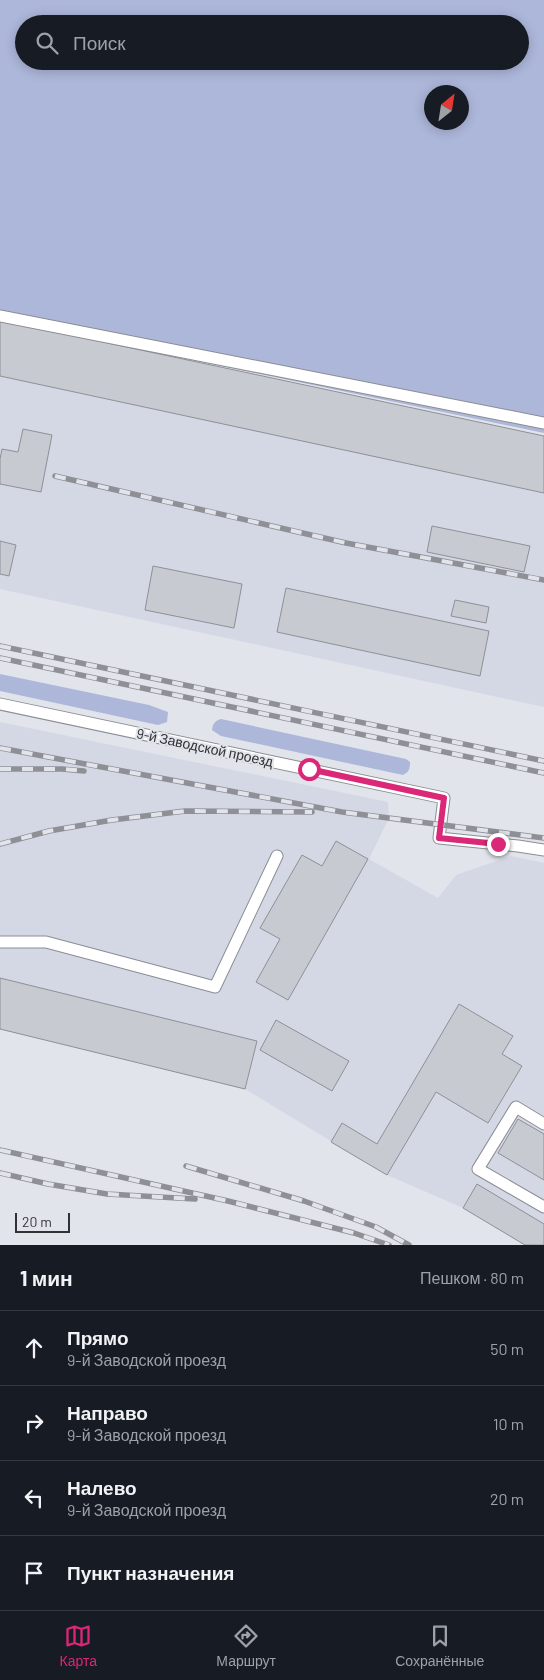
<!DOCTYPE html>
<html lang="ru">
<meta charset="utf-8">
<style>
body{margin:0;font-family:Barlow,sans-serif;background:#20242c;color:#f1f3f6}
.compass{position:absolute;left:424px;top:85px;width:45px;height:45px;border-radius:50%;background:#171b24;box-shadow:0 2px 12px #0003;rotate:30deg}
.scale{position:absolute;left:15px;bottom:12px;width:55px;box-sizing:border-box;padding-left:5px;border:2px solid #313235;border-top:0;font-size:14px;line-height:18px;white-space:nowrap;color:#313235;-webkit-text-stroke:4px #e2e4eb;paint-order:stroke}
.stop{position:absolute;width:15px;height:15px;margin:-11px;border:4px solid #db2777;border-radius:50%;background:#fff}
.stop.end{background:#db2777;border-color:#fff;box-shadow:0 1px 5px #0008}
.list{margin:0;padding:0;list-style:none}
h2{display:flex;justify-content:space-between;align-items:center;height:65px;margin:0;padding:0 20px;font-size:21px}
h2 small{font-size:16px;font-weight:400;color:#9ea1a6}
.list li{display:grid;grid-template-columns:32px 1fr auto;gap:15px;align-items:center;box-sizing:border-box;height:75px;padding:0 20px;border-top:1px solid #363941}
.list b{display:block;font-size:19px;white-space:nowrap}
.list p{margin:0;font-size:16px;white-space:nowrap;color:#9ea1a6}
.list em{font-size:16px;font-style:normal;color:#9ea1a6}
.icon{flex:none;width:28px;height:28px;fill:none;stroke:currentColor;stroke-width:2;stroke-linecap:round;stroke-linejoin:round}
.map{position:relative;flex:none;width:544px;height:1245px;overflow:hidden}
.search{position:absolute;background:#171b24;box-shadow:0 2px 12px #0003;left:15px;right:15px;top:15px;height:55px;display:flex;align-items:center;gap:12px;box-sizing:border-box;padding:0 18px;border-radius:28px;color:#9ea1a6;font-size:19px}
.sheet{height:365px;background:#171b24}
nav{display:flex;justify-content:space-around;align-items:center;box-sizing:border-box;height:70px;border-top:1px solid #363941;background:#171b24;font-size:14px;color:#9ea1a6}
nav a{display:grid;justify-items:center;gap:2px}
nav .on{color:#db2777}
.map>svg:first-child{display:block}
.built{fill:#d4d8e5}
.green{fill:#adb7da;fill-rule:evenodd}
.building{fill:#c7cad0;stroke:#8e9096}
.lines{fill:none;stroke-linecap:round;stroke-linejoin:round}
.lane-casing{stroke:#8b8d94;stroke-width:13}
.lane{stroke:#fff;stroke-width:11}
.rail-casing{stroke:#8e9095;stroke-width:5.5}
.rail{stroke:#e2e4eb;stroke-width:4;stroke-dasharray:11;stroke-linecap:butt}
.route{stroke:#db2777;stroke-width:6}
.labels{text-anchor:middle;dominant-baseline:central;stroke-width:4;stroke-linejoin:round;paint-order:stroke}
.street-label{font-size:14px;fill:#313235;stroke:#e2e4eb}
</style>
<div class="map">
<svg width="544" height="1245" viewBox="0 0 544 1245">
<rect width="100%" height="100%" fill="#e2e4eb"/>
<path class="built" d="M0,320L544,436V707L0,589Z
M0,722L388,802L389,818L369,859L438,898L456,875L511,856L544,863V1245H525L463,1208L387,1175L245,1089L0,1029Z"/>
<path class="green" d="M0,0H544V433L0,320ZM24,24H520V61H24ZM432,92H462V122H432Z
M0,674L149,705L168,712L167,722L158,725L0,691Z
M221,719L406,759L410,762C410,769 409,772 403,775L221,736L212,730C213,723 215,721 221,719Z"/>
<path class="building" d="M0,320L544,436V493L0,376Z
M23,429L52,435L41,492L0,484V459L2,449L18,452Z
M432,526L530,546L524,572L427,552Z
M0,541L16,545L9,576L0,574Z
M153,566L242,584L234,628L145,610Z
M286,588L489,631L480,676L277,632Z
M455,600L489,607L486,623L451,616Z
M336,841L368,859L288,1000L256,982L280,939L260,928L302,855L322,866Z
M0,978L257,1041L245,1089L0,1029Z
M459,1004L513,1036L502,1054L522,1066L488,1123L436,1092L387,1175L331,1142L342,1123L377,1144Z
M276,1020L349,1061L332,1091L260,1050Z
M518,1119L544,1134V1180L498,1153Z
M477,1184L544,1224V1245H525L463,1208Z"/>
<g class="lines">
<defs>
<path id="lane" d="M0,316L544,423
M0,704L444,798L439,838L518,846L544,850
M0,942H46L215,987L277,856
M544,1124L516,1107L478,1169L544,1207"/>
</defs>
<use href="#lane" class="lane-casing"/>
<use href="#lane" class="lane"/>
<defs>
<path id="rail" d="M55,476L346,543L544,580
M0,646L544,761
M0,658L544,773
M0,748L342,812L544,838
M0,769H62L84,771
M0,844L49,831L112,820L185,811L312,812
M0,1150L228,1201L354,1233L389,1245
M186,1166L304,1201L376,1227L409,1245
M0,1173L48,1184L107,1194L195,1199"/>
</defs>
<use href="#rail" class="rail-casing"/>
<use href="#rail" class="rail"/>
</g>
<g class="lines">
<path class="route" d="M309,769L444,798L439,838L498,844"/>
</g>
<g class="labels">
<g class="street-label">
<text transform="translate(205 747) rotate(12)">9-й Заводской проезд</text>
</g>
</g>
</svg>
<svg class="compass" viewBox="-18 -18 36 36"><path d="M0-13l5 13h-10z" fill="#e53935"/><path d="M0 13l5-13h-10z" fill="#9ea1a6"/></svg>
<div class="scale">20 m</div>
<div class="stop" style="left:309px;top:769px"></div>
<div class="stop end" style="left:498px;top:844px"></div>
<div class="search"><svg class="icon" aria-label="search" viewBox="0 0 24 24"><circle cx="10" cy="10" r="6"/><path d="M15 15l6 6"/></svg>Поиск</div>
</div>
<section class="sheet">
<h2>1 мин<small>Пешком · 80 m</small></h2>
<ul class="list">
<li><svg class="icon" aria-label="ahead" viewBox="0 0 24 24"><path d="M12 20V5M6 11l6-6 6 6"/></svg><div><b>Прямо</b><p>9-й Заводской проезд</p></div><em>50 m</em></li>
<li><svg class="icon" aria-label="right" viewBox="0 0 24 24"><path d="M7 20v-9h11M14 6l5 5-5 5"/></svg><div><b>Направо</b><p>9-й Заводской проезд</p></div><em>10 m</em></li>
<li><svg class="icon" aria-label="left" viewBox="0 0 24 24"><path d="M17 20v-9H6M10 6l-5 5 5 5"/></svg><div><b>Налево</b><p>9-й Заводской проезд</p></div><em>20 m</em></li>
<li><svg class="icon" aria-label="arrive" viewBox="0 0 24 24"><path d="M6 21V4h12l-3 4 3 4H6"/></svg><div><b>Пункт назначения</b></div></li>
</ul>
</section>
<nav>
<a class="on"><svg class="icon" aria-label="map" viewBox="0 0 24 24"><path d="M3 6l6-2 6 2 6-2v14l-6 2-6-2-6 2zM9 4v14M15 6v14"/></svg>Карта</a>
<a><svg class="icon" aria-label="directions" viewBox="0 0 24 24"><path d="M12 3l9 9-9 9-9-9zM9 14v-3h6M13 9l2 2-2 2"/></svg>Маршрут</a>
<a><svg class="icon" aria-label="saved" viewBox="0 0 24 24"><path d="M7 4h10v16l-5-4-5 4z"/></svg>Сохранённые</a>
</nav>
